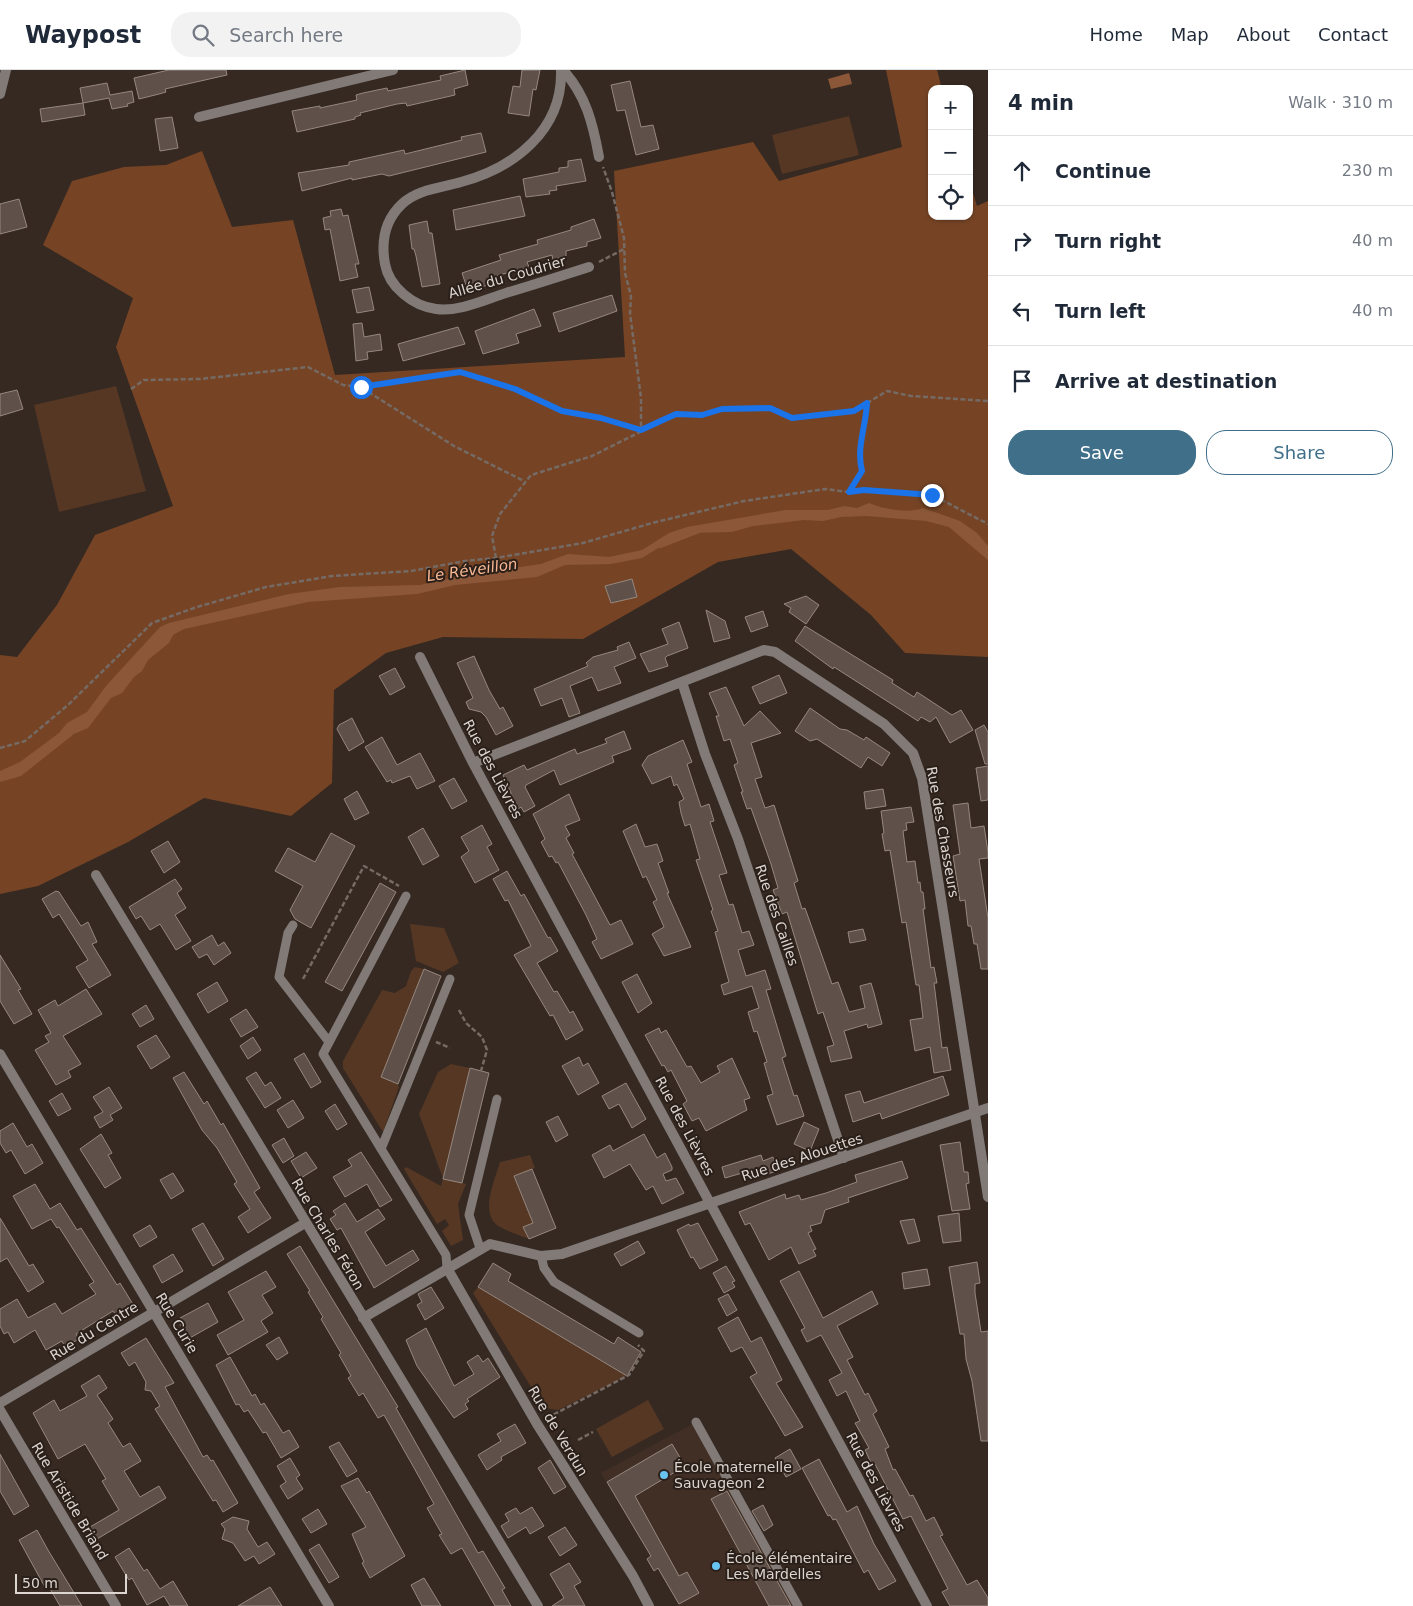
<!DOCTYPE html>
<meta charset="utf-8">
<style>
body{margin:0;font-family:"DejaVu Sans",sans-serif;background:#f2f2f3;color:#1f2937}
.controls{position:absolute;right:15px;top:15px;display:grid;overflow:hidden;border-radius:10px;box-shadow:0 1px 4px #0004}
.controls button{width:45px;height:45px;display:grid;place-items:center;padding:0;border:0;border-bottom:1px solid #e0e1e3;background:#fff;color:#1f2937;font:25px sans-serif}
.scale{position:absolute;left:15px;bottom:12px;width:112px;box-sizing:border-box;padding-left:5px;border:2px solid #ddd5d0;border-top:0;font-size:14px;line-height:18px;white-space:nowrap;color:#ddd5d0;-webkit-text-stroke:4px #2b2019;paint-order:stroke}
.stop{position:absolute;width:15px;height:15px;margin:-11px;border:4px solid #1a73e8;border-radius:50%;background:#fff}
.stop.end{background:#1a73e8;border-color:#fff;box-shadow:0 1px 5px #0008}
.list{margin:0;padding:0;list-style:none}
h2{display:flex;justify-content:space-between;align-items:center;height:65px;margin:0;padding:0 20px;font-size:21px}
h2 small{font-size:16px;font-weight:400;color:#747a83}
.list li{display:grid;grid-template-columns:32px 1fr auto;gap:15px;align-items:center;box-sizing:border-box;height:70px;padding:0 20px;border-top:1px solid #e0e1e3}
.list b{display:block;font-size:19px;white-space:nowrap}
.list em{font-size:16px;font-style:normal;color:#747a83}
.actions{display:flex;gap:10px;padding:15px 20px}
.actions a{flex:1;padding:11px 0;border:1px solid #406f8a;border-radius:20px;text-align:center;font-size:18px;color:#406f8a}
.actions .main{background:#406f8a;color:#fff}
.icon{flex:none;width:28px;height:28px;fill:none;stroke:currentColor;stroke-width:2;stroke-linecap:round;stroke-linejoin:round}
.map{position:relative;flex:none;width:988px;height:1536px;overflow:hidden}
header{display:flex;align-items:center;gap:30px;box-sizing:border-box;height:70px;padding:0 25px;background:#fff;border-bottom:1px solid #e0e1e3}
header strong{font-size:24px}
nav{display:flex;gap:28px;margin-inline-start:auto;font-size:18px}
.search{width:350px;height:45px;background:#f2f2f3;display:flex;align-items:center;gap:12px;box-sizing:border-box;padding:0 18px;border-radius:20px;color:#747a83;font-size:19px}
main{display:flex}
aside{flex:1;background:#fff}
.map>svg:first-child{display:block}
.built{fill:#412f25}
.green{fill:#563724}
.forest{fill:#764425}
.water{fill:#8b5738}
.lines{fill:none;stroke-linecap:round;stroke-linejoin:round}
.stream{stroke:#8b5738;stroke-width:4.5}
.building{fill:#5f514a;stroke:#96887f}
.path{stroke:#756a64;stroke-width:2.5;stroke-dasharray:5 2.5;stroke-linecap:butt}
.lane{stroke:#817a77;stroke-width:9}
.street{stroke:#817a77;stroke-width:10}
.route{stroke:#1a73e8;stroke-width:6}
.poi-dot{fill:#68c4f0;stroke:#2b2019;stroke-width:2}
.labels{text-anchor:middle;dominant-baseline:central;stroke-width:4;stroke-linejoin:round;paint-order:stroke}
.street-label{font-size:14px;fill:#ddd5d0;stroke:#2b2019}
.poi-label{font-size:14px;fill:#ddd5d0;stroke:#2b2019;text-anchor:start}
.water-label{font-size:15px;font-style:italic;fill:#f9b893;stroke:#2b2019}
</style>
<header>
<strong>Waypost</strong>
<div class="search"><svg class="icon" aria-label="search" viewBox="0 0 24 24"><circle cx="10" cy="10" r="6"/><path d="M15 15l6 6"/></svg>Search here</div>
<nav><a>Home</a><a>Map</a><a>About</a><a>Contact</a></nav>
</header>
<main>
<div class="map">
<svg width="988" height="1536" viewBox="0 0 988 1536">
<rect width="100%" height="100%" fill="#352922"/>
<path class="built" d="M696,1352L798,1536H679L601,1403Z"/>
<path class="green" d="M849,46L859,85L782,104L772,65Z
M116,316L146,421L59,442L34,335Z
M410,854L444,858L459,893L443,902L416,891Z
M415,897L424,899L381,1007L398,1014L399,1017L383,1062L343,998V991L382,920L395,923L406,916L411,901Z
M451,994L470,998L443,1108L466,1114L458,1134L463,1170L451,1176L442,1161L449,1155L445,1149L437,1154L404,1099L406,1097L441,1116L443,1108L419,1044L438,1002Z
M530,1085L535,1098L514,1106L533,1153L524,1157L529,1169C519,1165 509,1162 500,1157C478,1145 495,1110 500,1092Z
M478,1217L627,1306L558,1340L544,1338L473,1223Z
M648,1330L664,1359L612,1387L596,1359Z"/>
<path class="forest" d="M886,0H937L942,19H932V146H969V110L977,136L988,131V587L905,583L871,545L791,479L718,492L583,569L443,567L386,583L334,620L332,713L291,746L204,728L128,772L38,816L0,824V585L17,587L57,535L95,465L173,436L116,277L133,228L43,175L72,111L124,97L166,95L202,81L232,157L293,150L335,305L625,287L614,101L753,72L779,111L902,77Z"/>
<path class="water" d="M849,3L852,14L831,19L828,9Z
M869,433C883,439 909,444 923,438L960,451L977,463L988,476V490L949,457L926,451L866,446L841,447L823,451L804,450L753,456L732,462L689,463L671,470L642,488L611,494L565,495L537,507L455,515L417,524L308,532L184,559L173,565L169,573L148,590L142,601L134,607L122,623L111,628L88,658L74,664L21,706L0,712V701L20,692L59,663L67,653L87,642L106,616L160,557L169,553L289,524L340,517L420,515L470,504L541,494L568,484L609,487L642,480L669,463L687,457L785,440H828L844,436L857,438Z"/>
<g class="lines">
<path class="stream" d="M660,476L699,461"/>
</g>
<path class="building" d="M169,0H226L227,5L165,19L166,22L159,24L139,29L134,8Z
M465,0L468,15L454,19L455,25L407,36L406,33L397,34L360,43L361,45L355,47V49L297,62L292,41L320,36V38L357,30L356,25L363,23L387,18L388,21L441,10L440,6Z
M522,0H540L536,20L533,19L529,46L508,43L513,16L520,17Z
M630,11L641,57L653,55L659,79L636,85L625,40L617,41L611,15Z
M107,13L110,25L132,21L134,32L127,34L128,36L112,39L109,28L83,33L80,18Z
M83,33L85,45L42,52L40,39Z
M172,47L178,78L160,81L155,49Z
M481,63L486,82L389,106L382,104L352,110V108L302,121L298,103L349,95V92L404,80L405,84L462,70L461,67Z
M581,89L586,111L556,116L557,120L549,121L550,124L526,127L523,109L559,102V98L568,97V91Z
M520,126L525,146L456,160L453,140Z
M19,129L27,157L0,164V134Z
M341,139L343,146L348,145L359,194H355L358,207L340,211L330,159L325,160L323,148L331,146L330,141Z
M594,149L601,168L587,172V176L566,181V186L553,190L552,185L527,192L529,197L496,206L497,210L491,214L468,221L462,203L501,190L499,185L538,174L537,170L571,160V157Z
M427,151L429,163H432L440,214L422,217L416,186L414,179H412L409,155Z
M369,217L374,240L357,243L352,220Z
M612,225L617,241L559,262L553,243Z
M534,239L541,256L516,264L519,273L483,284L475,261Z
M362,253L364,267L380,264L382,280L367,282L368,289L356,291L353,254Z
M458,257L465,274L403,291L398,274Z
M17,320L23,339L0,346V324Z
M632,509L637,527L611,533L605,516Z
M806,526L819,535L806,554L789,542L791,538L784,534Z
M706,540L725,551L730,568L714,572Z
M763,541L768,556L751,562L745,547Z
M679,552L688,578L667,586L665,588L668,596L649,602L640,584L668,574L662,559Z
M805,556L893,610L892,613L914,627L917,622L952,645L961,640L973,660L950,673L936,647L930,652L921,647L918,651L859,613L834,597L833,599L795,571Z
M629,572L636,588L614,597L621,613L598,621L592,607L570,616L580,643L569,647L562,628L541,636L534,619L588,596L586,593L593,587L618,580L617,577Z
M474,586L489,620L500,639L503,637L513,656L496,665L486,647L481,642L469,639L466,632L473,628L457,593Z
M395,598L405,617L390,625L379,606Z
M779,605L787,623L760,634L752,617Z
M726,617L744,656L760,641L781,663L751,673L762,707L755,709L765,738L774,735L798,811L794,813L802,839L805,838L832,914L838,912L849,942L865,938L860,916L871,913L874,923L882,954L868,958L867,954L844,961L852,988L831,992L827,977L834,975L823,942L818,944L787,842L782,844L773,820L778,818L771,794L751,738L747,739L741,722H743L734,695L738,693L730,669L724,671L716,646H719L709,623Z
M810,638L840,659L847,660L864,670L866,667L890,683L882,696L868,687L861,698L817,669L810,671L795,661Z
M352,648L364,672L349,681L337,659L339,655Z
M984,655L988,662V694H985L975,660Z
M624,661L631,679L612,686L614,692L560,715L554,700L526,715L525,717L535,736L524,742L521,737L518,739L503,705L524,695L527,700L575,679L577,684L607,673L605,669Z
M382,667L397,695L420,683L435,711L417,719L410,706L392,713L391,710L387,712L365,677Z
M683,670L692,692L687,694L701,737L709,734L714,751L710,752L727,803L719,805L729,835L733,834L742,863L749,861L754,875L738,880L746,906L765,900L771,919L766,920L786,986L782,988L794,1026L797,1025L804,1046L777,1055L767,1026L773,1024L764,993L767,992L757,961L754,962L748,942L759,938L752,916L724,925L721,915L729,912L715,862L718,861L711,841L713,840L696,790L700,789L690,754L685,756L681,743L679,732L684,729L677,714L674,716L671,706L652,714L642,695L648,686Z
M988,696V730L981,731L976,698Z
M454,708L467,731L452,739L439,716Z
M883,719L886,736L866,739L864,722Z
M357,721L369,743L355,750L344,729Z
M569,724L580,750L565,756L570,765L566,768L574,783L572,784L610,855L621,850L633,874L601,889L592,872L597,869L586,845L558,792L556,793L552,786L549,787L541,772L545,769L533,744Z
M968,733L971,758L984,756L988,782V788L979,789L988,848V899H981L977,874H974L971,856H968L965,830L960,831L953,786L960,784L953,735Z
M911,737L914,752L906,753L907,760L903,761L907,792L915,791L918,813L920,812L921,822H923L925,839H923L931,898L934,897L937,913H934L942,978L947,977L951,1000L934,1003L930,977L915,981L910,950L923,948L919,915H916L906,852L902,853L890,780L885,781L882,764L884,763L881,741Z
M636,754L645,777L657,774L663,791L658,793L669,823H667L691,877L664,886L652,864L664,857L653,832L657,830L646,806L643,808L623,761Z
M482,755L492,774L487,777L499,800L475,813L461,787L469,781L461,767Z
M423,758L439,786L423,795L408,767Z
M331,763L355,776L311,858L295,849L290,840L303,816L275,801L288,778L315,792Z
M168,771L180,792L164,803L151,781Z
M507,801L521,826L524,824L548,868L550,867L558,881L537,893L554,922L557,921L570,943L573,941L583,960L566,970L553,945L550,946L514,885L531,876L508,830L505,831L493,809Z
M175,809L182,819L177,823L186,838L175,845L191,871L176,880L160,854L150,860L141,846L136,849L129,837Z
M380,813L396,822L342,921L325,912Z
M56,821L59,822L81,856L88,852L97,872L92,874L111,905L89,918L76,897L88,890L59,844L53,848L42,829Z
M863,859L866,870L850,873L848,862Z
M212,865L218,876L224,872L231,883L214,895L207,884L199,888L192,877Z
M0,885L21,919L18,920L32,944L14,954L0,931Z
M424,899L441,906L398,1014L381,1007Z
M637,904L652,933L638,943L622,912Z
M217,912L228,931L208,943L197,924Z
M86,919L102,944L63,966L81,994L68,1001L71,1007L56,1015L35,980L49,972L45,966L51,963L38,940L55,930L58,936Z
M146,935L154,949L140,957L132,944Z
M246,939L258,957L241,967L230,949Z
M659,958L661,963L666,960L687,997L691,996L701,1013L720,1002L717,996L732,988L750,1028L744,1030L747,1040L706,1061L699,1048L692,1051L683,1034L687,1031L671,1000L668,1002L664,995L662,996L645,965Z
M156,965L170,987L151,999L137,976Z
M253,967L261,980L248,989L240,976Z
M304,983L321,1012L311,1018L294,989Z
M579,987L583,996L588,993L599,1013L578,1025L562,996Z
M470,998L489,1003L462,1113L443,1109Z
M184,1002L204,1034L207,1031L221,1055L223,1053L260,1118L254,1122L271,1148L248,1163L238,1147L250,1139L234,1114L237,1112L217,1078L202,1060L173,1008Z
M256,1002L265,1016L271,1012L281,1028L265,1038L246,1008Z
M943,1006L949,1025L882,1049L880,1043L853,1052L845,1025L860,1021L864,1033Z
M626,1013L646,1049L632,1058L619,1034L609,1039L602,1026Z
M109,1017L122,1038L110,1045L113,1050L100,1058L94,1047L103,1042L93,1027Z
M62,1023L71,1039L58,1046L49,1031Z
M293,1030L304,1048L288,1058L277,1040Z
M335,1034L347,1054L337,1060L325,1041Z
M558,1046L568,1065L556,1072L546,1052Z
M804,1052L819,1059L810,1081L794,1074Z
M13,1053L27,1077L32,1074L43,1093L25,1104L11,1080L6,1083L0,1073V1061Z
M101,1064L112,1083L108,1085L121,1108L105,1118L80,1079Z
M644,1064L657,1088L665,1083L672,1097V1100L663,1104L666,1111L676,1108L684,1123L662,1134L653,1116L646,1120L630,1094L604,1108L592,1085L610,1075L613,1081Z
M284,1068L294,1086L283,1093L272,1075Z
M960,1072L964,1102H968L969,1113L966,1114L970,1139L952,1141L940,1075Z
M306,1082L317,1098L301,1108L291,1091Z
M361,1082L392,1130L380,1137L367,1114L345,1127L333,1107L352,1096L348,1090Z
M761,1085L763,1091L773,1087L777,1101L758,1107L756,1099L725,1108L722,1097Z
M902,1091L908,1108L848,1128L849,1132L825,1140L821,1153L810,1156L812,1161L808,1163L816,1179L813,1180L816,1186L799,1194L791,1177L769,1190L750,1153L745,1155L739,1142L785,1124L786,1129L799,1125L801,1130L826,1123L857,1112L855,1105Z
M532,1099L556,1158L529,1169L523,1157L533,1153L514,1106Z
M173,1103L184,1121L171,1129L160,1110Z
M35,1114L50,1139L60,1133L77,1160L81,1158L117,1215L120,1213L134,1236L117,1247L113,1241L76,1264L79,1269L65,1277L62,1271L46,1280L35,1260L14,1273L8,1262L4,1264L0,1256V1239L17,1229L28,1248L55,1233L62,1244L96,1224L89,1215L94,1212L59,1157L57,1158L51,1149L32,1159L13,1126Z
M345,1133L357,1152L378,1139L385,1149L365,1162L386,1196L413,1180L419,1190L374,1218L341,1158L337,1160L330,1149L336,1145L333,1141Z
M959,1143L961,1171L943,1173L938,1146Z
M0,1148L29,1196L33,1194L44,1212L28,1222L7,1188L0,1192Z
M914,1149L920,1171L908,1174L900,1151Z
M203,1153L224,1189L213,1196L192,1159Z
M698,1153L718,1190L700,1199L693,1187L691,1188L677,1160L689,1154L690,1156Z
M150,1155L157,1167L140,1177L133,1165Z
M638,1171L645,1183L621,1196L614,1184Z
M300,1176L398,1337L396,1338L478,1483L483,1481L505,1518L502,1520L511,1536H495L462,1478L451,1484L439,1465L442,1464L427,1438L434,1434L413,1396L384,1345L378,1348L363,1323L359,1326L348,1308L351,1306L339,1285L341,1283L321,1249L323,1247L308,1222L310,1221L287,1184Z
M173,1184L183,1201L162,1213L153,1196Z
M977,1192L980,1213L975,1214V1223L981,1262L988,1261V1371H981L972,1311L966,1289L964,1264H960L949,1197Z
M493,1193L511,1204L508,1211L614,1274L618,1267L641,1282L627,1306L478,1217Z
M726,1196L735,1211L732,1212L735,1217L724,1223L713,1203Z
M927,1199L930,1215L904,1219L902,1203Z
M266,1201L276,1217L262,1225L273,1243L261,1251L268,1262L228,1285L217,1265L244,1250L228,1222Z
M799,1201L823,1248L872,1221L878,1234L837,1256L853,1287L847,1290L865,1325L868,1323L877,1341L873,1344L889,1377L885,1379L893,1400L895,1399L910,1426L913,1425L926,1451L934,1447L943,1465L940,1466L967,1515L977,1510L988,1528V1536H950L942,1522L948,1519L911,1446L903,1449L875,1394L872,1395L865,1380L869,1378L855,1353L860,1351L846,1321L837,1326L829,1310L842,1303L821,1265L807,1272L801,1260L805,1258L780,1211Z
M431,1217L444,1238L425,1250L417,1235L422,1232L418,1224Z
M728,1224L737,1240L727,1246L718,1229Z
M208,1233L218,1252L188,1269L180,1254L182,1252L180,1248Z
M738,1247L751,1272L761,1267L782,1310L776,1313L803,1357L785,1366L750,1307L757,1303L742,1277L731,1282L718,1258Z
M426,1258L454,1316L474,1304L467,1292L478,1285L483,1292L488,1288L500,1307L467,1329L469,1331L465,1334L468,1339L454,1348L417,1296L406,1270Z
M279,1267L288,1283L277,1290L266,1275Z
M146,1268L174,1313L165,1317L203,1387L207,1385L211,1391L213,1390L238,1433L223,1442L216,1430L213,1431L155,1339L160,1336L151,1321L145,1320L146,1312L135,1292L129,1296L121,1283Z
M230,1287L252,1326L255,1324L261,1335L264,1333L283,1363L289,1360L299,1377L281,1388L266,1362L263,1363L248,1340L244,1342L239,1334L236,1335L216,1295Z
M99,1305L107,1318L97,1325L113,1349L108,1353L123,1377L130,1373L141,1391L124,1401L140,1427L159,1416L166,1428L97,1469L90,1457L119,1440L102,1411L106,1409L85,1374L58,1389L33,1343L54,1330L60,1341L87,1326L81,1316Z
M515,1354L526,1373L501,1387L502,1390L487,1400L478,1385L501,1371L497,1364Z
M339,1372L357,1401L347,1407L329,1377Z
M672,1374L685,1396L635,1426L679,1506L687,1502L699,1523L679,1534L658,1498L654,1501L647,1489L651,1486L607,1412Z
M790,1379L801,1399L786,1407L775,1388Z
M0,1384L29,1436L14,1445L0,1421Z
M290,1388L300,1405L296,1408L303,1419L288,1429L280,1416L286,1412L277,1396Z
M819,1389L847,1442L857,1436L874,1474L896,1511L879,1520L868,1500L864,1503L836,1449L833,1450L830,1445L828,1446L802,1398Z
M550,1390L566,1417L554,1424L538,1398Z
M358,1408L367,1423L369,1421L405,1486L370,1508L362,1493L364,1492L352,1464L366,1457L341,1416Z
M727,1421L791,1536H769L711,1429Z
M763,1435L773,1455L764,1461L752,1441Z
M532,1437L544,1456L530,1464L526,1457L508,1468L501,1456L509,1451L505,1444L516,1438L520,1444Z
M318,1439L327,1454L311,1463L302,1449Z
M233,1447L249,1451L247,1459L258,1477L267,1472L275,1484L259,1494L254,1486L245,1491L233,1473L222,1469L225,1459L221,1454Z
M565,1457L577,1475L560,1486L548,1467Z
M37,1460L48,1480L82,1536H60L49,1517L46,1519L19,1470Z
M319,1474L339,1507L329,1513L309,1480Z
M129,1478L144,1501L147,1499L160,1519L173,1511L188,1536H170L164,1526L147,1535L132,1508L129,1510L115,1487Z
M569,1493L581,1512L574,1516L585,1536H552L564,1528L550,1504Z
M424,1508L441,1536H422L411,1515Z
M270,1517L282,1536H238Z"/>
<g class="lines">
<path class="path" d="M599,192L624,179
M362,318L454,376L524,411
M131,319L144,310L200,309L308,297L343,315L361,317L460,302L515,319L562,341L601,348L641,360V328L630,243L631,226L625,203L624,168L612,122L603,97
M849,422L862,401C856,379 866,357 867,334
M496,488L492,466L500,444L531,405L592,386L676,344L702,345L722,339L770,338L792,348L817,345L854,341L887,321L911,326L988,331
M0,678L25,671L68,635L152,553L197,537L266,517L332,506L411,501L465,491L496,488L583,473L652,453L744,431L825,419L849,422L864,420L932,425L988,454
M303,909L364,796L399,816
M459,940L466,953L482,967L487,980L481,1001
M436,972L450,978
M547,1348L629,1305L644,1281L638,1275
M578,1370L593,1362"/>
<path class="lane" d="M406,826L323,984L446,1185L447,1198
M293,855L288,863L279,907L329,972
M381,1079L450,909
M480,1178L469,1145L497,1029
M541,1186L544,1198L554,1212L639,1263
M696,1352L798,1536"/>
<path class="street" d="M561,0C563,60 514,98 461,112C441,118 418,119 402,134C385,150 381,172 385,194C389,217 413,236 436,239C459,242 484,230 506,223C533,215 561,206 589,197
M563,0C586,25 593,54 599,87
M0,24L6,0
M199,47L393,0
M420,587L473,693L927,1536
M682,612L705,684L738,769L844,1088
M473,693L764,580L775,582L884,654L913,683L922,708L988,1127
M96,805L538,1536
M0,984L329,1536
M447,1198L537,1354L633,1506L649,1536
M363,1248L490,1174L541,1186L562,1184L988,1038
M0,1333L305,1153
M0,1340L116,1536"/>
</g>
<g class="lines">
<path class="route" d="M361,317L460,302L515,319L562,341L601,348L641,360L676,344L702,345L722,339L770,338L792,348L854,341L867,333C866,356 856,378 862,401L849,422L864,420L932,425"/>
</g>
<g class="poi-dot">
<circle cx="664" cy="1405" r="5"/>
<circle cx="716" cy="1496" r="5"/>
</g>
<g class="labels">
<g class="street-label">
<text transform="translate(507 207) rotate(-16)">Allée du Coudrier</text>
<text transform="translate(493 699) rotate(62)">Rue des Lièvres</text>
<text transform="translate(943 762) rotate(80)">Rue des Chasseurs</text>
<text transform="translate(777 845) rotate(71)">Rue des Cailles</text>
<text transform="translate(685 1056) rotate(62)">Rue des Lièvres</text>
<text transform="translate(802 1087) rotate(-18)">Rue des Alouettes</text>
<text transform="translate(328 1164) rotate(59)">Rue Charles Féron</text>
<text transform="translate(177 1253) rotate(59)">Rue Curie</text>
<text transform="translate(94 1261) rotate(-31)">Rue du Centre</text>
<text transform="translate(558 1361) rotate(59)">Rue de Verdun</text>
<text transform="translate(876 1412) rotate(62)">Rue des Lièvres</text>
<text transform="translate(70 1431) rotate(59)">Rue Aristide Briand</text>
</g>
<g class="poi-label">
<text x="674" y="1397">École maternelle<tspan x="674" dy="16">Sauvageon 2</tspan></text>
<text x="726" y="1488">École élémentaire<tspan x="726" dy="16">Les Mardelles</tspan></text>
</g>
<g class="water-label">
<text transform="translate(472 500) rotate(-8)">Le Réveillon</text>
</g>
</g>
</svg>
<div class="controls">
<button>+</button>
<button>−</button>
<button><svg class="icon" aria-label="locate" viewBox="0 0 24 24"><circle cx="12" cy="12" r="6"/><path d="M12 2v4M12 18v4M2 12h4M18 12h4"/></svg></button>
</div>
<div class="scale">50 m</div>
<div class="stop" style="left:361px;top:317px"></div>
<div class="stop end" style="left:932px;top:425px"></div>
</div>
<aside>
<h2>4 min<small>Walk · 310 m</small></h2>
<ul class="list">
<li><svg class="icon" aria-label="ahead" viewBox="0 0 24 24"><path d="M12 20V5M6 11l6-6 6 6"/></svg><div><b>Continue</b></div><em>230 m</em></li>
<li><svg class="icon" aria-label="right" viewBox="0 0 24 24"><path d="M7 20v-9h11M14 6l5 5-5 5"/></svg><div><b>Turn right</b></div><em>40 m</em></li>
<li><svg class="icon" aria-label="left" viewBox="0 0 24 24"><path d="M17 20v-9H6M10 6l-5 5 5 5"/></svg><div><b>Turn left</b></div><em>40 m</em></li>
<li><svg class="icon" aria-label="arrive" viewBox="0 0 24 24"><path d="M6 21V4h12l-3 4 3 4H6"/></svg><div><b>Arrive at destination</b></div></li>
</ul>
<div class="actions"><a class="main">Save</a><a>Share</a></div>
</aside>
</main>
